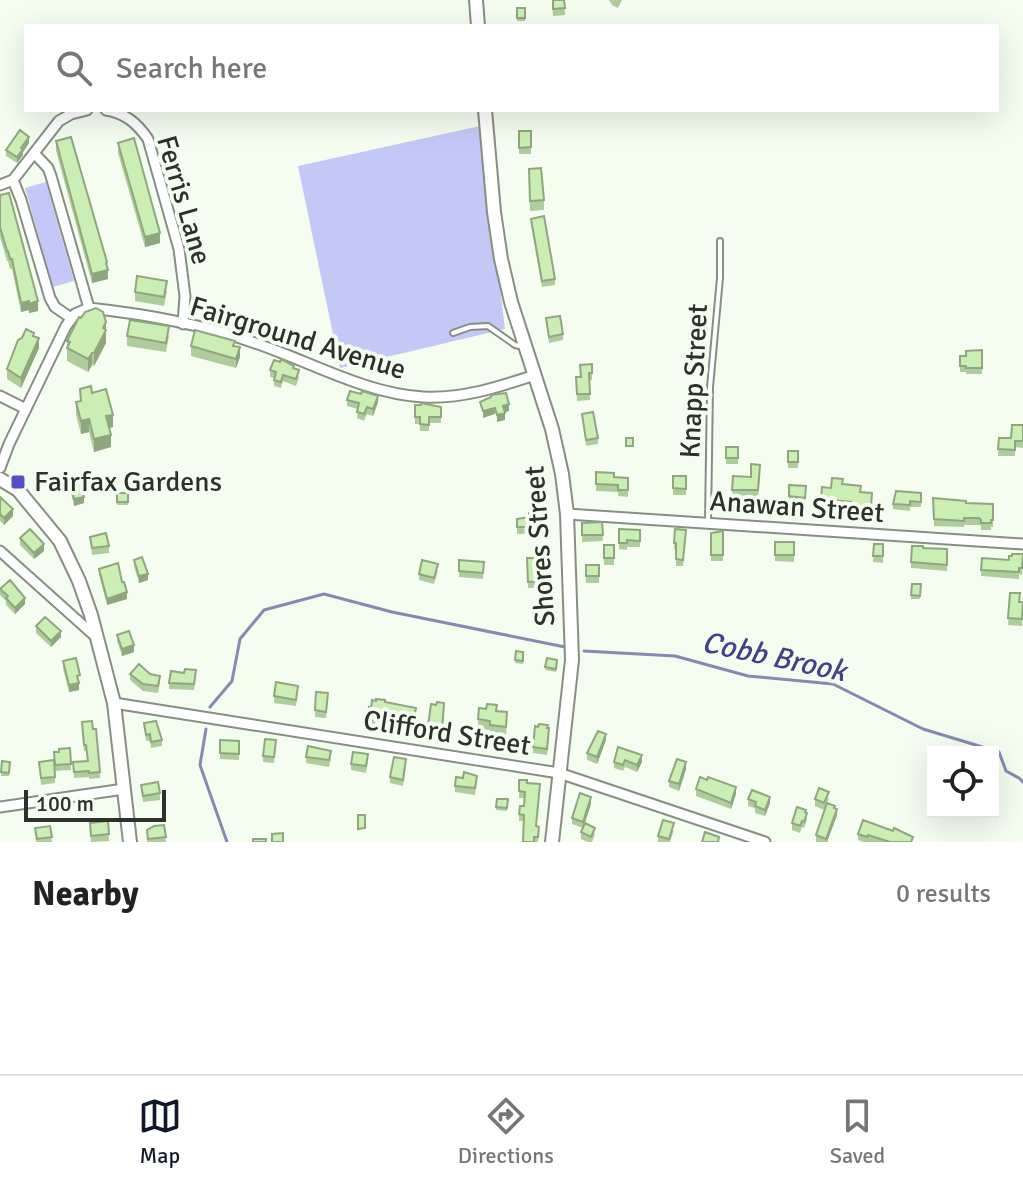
<!DOCTYPE html>
<style>
body{margin:0;font-family:Signika,sans-serif;background:#f6f6f6;color:#222}
.controls{position:absolute;right:24px;bottom:24px;display:grid;overflow:hidden;border-radius:0px;box-shadow:0 8px 32px #0002}
.controls button{width:72px;height:72px;display:grid;place-items:center;padding:0;border:0;border-bottom:2px solid #e0e0e0;background:#fff;color:#222;font:40px sans-serif}
.scale{position:absolute;left:24px;bottom:20px;width:142px;box-sizing:border-box;padding-left:8px;border:4px solid #2d302b;border-top:0;font-size:22px;line-height:28px;white-space:nowrap;color:#2d302b;-webkit-text-stroke:6px #f5fdf0;paint-order:stroke}
.list{margin:0;padding:0;list-style:none}
h2{display:flex;justify-content:space-between;align-items:center;height:104px;margin:0;padding:0 32px;font-size:34px}
h2 small{font-size:26px;font-weight:400;color:#767676}
.icon{flex:none;width:44px;height:44px;fill:none;stroke:currentColor;stroke-width:2;stroke-linecap:round;stroke-linejoin:round}
.map{position:relative;flex:none;width:1023px;height:842px;overflow:hidden}
.search{position:absolute;background:#fff;box-shadow:0 8px 32px #0002;left:24px;right:24px;top:24px;height:88px;display:flex;align-items:center;gap:20px;box-sizing:border-box;padding:0 28px;border-radius:0px;color:#767676;font-size:30px}
.sheet{height:232px;background:#fff}
nav{display:flex;justify-content:space-around;align-items:center;box-sizing:border-box;height:112px;border-top:2px solid #e0e0e0;background:#fff;font-size:22px;color:#767676}
nav a{display:grid;justify-items:center;gap:4px}
nav .on{color:#111827}
.map>svg:first-child{display:block}
.green{fill:#c4c8f6}
.lines{fill:none;stroke-linecap:round;stroke-linejoin:round}
.stream{stroke:#868ab2;stroke-width:3}
.lane-casing{stroke:#878e83;stroke-width:8}
.street-casing{stroke:#878e83;stroke-width:13}
.secondary-casing{stroke:#878e83;stroke-width:16}
.lane{stroke:#fff;stroke-width:4}
.street{stroke:#fff;stroke-width:9}
.secondary{stroke:#fff;stroke-width:12}
.wall{fill:#afcd9c}
.shaded-wall{fill:#8ea77f}
.building{fill:#cbeeb5;stroke:#8ea77f;stroke-width:2}
.poi-dot{fill:#564ec5;stroke:#f5fdf0;stroke-width:3}
.labels{text-anchor:middle;dominant-baseline:central;stroke-width:8;stroke-linejoin:round;paint-order:stroke}
.street-label{font-size:28px;fill:#2d302b;stroke:#f5fdf0}
.poi-label{font-size:28px;fill:#2d302b;stroke:#f5fdf0;text-anchor:start}
.water-label{font-size:30px;font-style:italic;fill:#434289;stroke:#f5fdf0}
</style>
<div class="map">
<svg width="1023" height="842" viewBox="0 0 1023 842">
<rect width="100%" height="100%" fill="#f5fdf0"/>
<path class="green" d="M480,126L505,329L340,368L298,166Z
M46,182L74,281L53,287L25,188Z"/>
<g class="lines">
<path class="stream" d="M584,651L675,656L748,676L833,684L923,729L999,752L1006,771L1019,778L1023,782
M210,707L232,681L240,639L264,610L324,594L392,612L565,647
M206,729L200,765L227,842"/>
<defs>
<path id="lane" d="M453,333L470,327L488,326L515,345L524,347
M708,522L710,387L720,278V241"/>
<path id="street" d="M106,110C125,113 137,123 148,139L179,249L185,296L183,324
M34,153L48,168L51,176L89,308
M13,180L21,200L50,298L55,307L71,318
M0,185L13,180L59,121L71,114L87,110
M0,396L26,409
M0,468L9,444L66,326L75,314L89,308C145,314 202,324 255,343C309,361 366,394 423,397C463,399 498,387 535,375
M567,514L1023,544
M0,551L96,637
M114,703L559,773L765,842
M0,807L124,789"/>
<path id="secondary" d="M476,0L478,26
M485,110L494,212L501,259L511,302L552,429L562,474L567,514L572,660L552,842
M0,479L18,490L51,530L60,541L79,581L91,615L114,703L130,842"/>
</defs>
<use href="#lane" class="lane-casing"/>
<use href="#street" class="street-casing"/>
<use href="#secondary" class="secondary-casing"/>
<use href="#lane" class="lane"/>
<use href="#street" class="street"/>
<use href="#secondary" class="secondary"/>
</g>
<path class="wall" d="M552,0H564L565,15L553,16Z
M609,0H622L618,8L612,5Z
M517,8H525V21H517Z
M519,131H531V154H519Z
M56,141L107,262L108,279L92,283L56,151Z
M29,143L23,152V155L17,163L6,156V150Z
M118,143L160,243L145,247L118,153Z
M529,169L544,200V210L530,211Z
M0,195L38,311L29,313V310L21,312L12,269H10L8,261H7L0,237Z
M531,219L555,279V285L542,287L531,225Z
M167,291L164,306L135,301V292Z
M546,318L563,334V340L549,343Z
M106,322V343L94,366L92,365L88,372L67,361V341Z
M34,336L39,348L21,388L7,379V369Z
M127,336H169L166,352L127,346Z
M191,346H235L240,357L236,368L191,356Z
M982,350V374H966V372H960V356H966Z
M592,364V380H589L590,400L577,401L576,377H580Z
M294,369L299,377L296,386L283,381L281,388L274,386V378L270,377V370Z
M80,389L92,393L113,427L109,428L111,447L94,452L89,432L81,434L76,415V402L80,401Z
M347,400L378,402L373,416L367,414L364,421L357,418L358,409L347,406Z
M415,405L441,407V423H429V431H420V424H415Z
M582,414L598,438V444L586,446Z
M1023,425V448L1015,447V456H998L999,438H1011Z
M726,447H738V464H726Z
M788,451H798V468H788Z
M596,472L614,477L628,478V497L618,496V492L596,491Z
M760,474L758,500H732L733,476L751,477Z
M673,476H686V495H673Z
M105,478H114L115,489L106,490Z
M69,479L84,503L74,506L69,485Z
M842,484L860,492L872,493L871,514L851,512V508L821,506V499L831,488Z
M789,485L806,486L805,504L789,503Z
M117,493H128V505H117Z
M921,493V507H910V511L893,509V504Z
M0,497L13,516L4,525L0,521Z
M933,498L966,503L993,504V527H991V530H981V526L979,525H964V527L934,526Z
M547,512V533L517,534V519Z
M602,522L603,541L582,542V523Z
M619,529L640,530V547H627V550L619,549Z
M675,529L686,536L683,566H676V549H674Z
M723,531V561H711V533Z
M90,537L109,546V553L92,555Z
M20,538L44,551L34,559L20,545Z
M775,542H794V562L775,561Z
M874,544H883V563L873,562Z
M604,545H614V565H604Z
M912,546L923,548L947,549V571L911,568Z
M1023,554L1022,575L1019,574V579L981,576L982,558L1009,560Z
M527,558L542,581V588H528Z
M134,560L148,580L139,583L134,566Z
M459,560L484,562L483,579L459,577Z
M586,565H599V583H586Z
M99,569L122,582L127,599L107,605L99,575Z
M438,571L434,584L419,580V574Z
M912,584H921L920,599H911Z
M0,589L25,604L15,614L6,605V601L0,595Z
M1010,593L1019,602H1023L1022,626L1008,625Z
M36,626L61,637L51,647L36,633Z
M117,635L134,652L122,656L117,641Z
M516,651L523,652V664L515,663Z
M547,658L557,660L556,672L545,670Z
M63,661L80,682H79V690L69,692L63,668Z
M130,674L160,682L158,693L143,691L130,680Z
M196,676L194,690L169,689V683Z
M298,692L296,706L274,703V696Z
M316,692L328,700L326,718L315,717Z
M385,702L416,715L413,730L398,727V723L382,720L381,727L367,725V719L371,708Z
M436,705L444,709L442,738L429,736V732H428V726Z
M478,719L507,722L506,737L490,735V730L478,729Z
M144,723L162,740V746L151,748L150,741H146Z
M82,728L100,772V778L89,779V777L74,778L73,762L87,761L86,751H84Z
M547,728L549,734L547,755L533,753V747Z
M220,740L239,741V760L220,759Z
M606,740L597,764L587,760V753Z
M276,746L274,763L263,762V756Z
M70,748L71,770L55,771L54,752Z
M642,755V762L637,772L625,767L623,771L614,768V762Z
M306,757L331,758L329,767L306,763Z
M2,761L10,762L9,776H1Z
M368,761L366,773L351,770V764Z
M39,762L55,777V783L41,785Z
M406,765L403,786L390,783V777Z
M686,769L679,791L669,787V781Z
M519,780L527,783L537,826L539,827L538,842H523L524,821H519V814L524,806L525,798H519Z
M477,783L475,795L455,792V786Z
M141,785L160,793V800L143,802Z
M696,789L736,794L731,809L696,796Z
M829,798L824,810L815,806V799Z
M497,799H508L507,811L496,810Z
M748,799L770,803L765,816L755,813V808L748,806Z
M591,804L585,823L595,834L592,842H588L581,839V832L583,828L572,824V818L575,811V806Z
M835,808L837,815L827,842H816V835Z
M806,813L807,820L804,828L802,827L800,833L792,830V823Z
M108,821L109,841L91,842L90,823Z
M164,825L166,842H147V830Z
M50,826L52,842H36L35,828Z
M674,830L670,842H658V836Z
M858,834L913,842H863L858,840Z"/>
<path class="shaded-wall" d="M29,137V143L23,152V155L17,163V157Z
M160,233V243L145,247V237Z
M107,262L108,279L92,283V274Z
M29,301V310L21,312V303Z
M38,301V311L29,313V304Z
M106,322V343L94,366V353Z
M39,338V348L21,388V378Z
M240,347V357L236,368V359Z
M92,353V365L88,372V359Z
M378,396V402L373,416V409Z
M509,404V411L503,413V406Z
M495,408V414L483,418V411Z
M505,413V420L497,422V415Z
M113,415V427L106,429V416Z
M89,419V432L81,434V421Z
M111,435V447L94,452V439Z
M84,497V503L74,506V499Z
M13,509V516L4,525V518Z
M44,544V551L34,559V553Z
M148,574V580L139,583V576Z
M127,592V599L107,605V599Z
M25,598V604L15,614V608Z
M61,631V637L51,647V641Z
M134,645V652L122,656V649Z
M79,683V690L69,692V685Z
M606,734V740L597,764V757Z
M642,755V762L637,772V765Z
M686,762V769L679,791V784Z
M736,787V794L731,809V803Z
M591,797V804L583,828V822Z
M770,797V803L765,816V810Z
M837,809V815L827,842H826Z"/>
<path class="building" d="M553,0H564L565,8L553,9Z
M517,8H525V18H517Z
M20,130L29,137L21,148L23,149L17,157L6,150Z
M519,131H531V147L519,148Z
M71,137L107,262L106,263L108,270L92,274L56,141Z
M134,138L160,233L145,237L118,143Z
M541,168L544,200L530,201L529,169Z
M9,193L38,301L29,304V301L21,303L12,259H10L8,251H7L0,227V195Z
M544,216L555,279L542,281L531,219Z
M137,276L167,281L164,297L135,292Z
M96,308L103,312L106,322L103,328L106,330L94,353H92L88,359L67,348L70,342L67,341L79,317L81,318L85,312Z
M560,316L563,334L549,337L546,318Z
M130,320L169,326L166,343L127,336Z
M26,329L34,333L33,336L39,338L21,378L7,369L18,340L22,338Z
M195,330L235,341L233,346L240,347L236,359L191,346Z
M982,350V368H966V366H960V356H966V351Z
M281,359L294,366L293,368L299,370L296,379L283,375L281,382L274,380L276,372L270,370L274,360L280,362Z
M592,364V373H589L590,394H577L576,377H581L580,365Z
M91,386L92,393L106,389L113,415L106,416L111,435L94,439L89,419L81,421L76,402L81,401L80,389Z
M350,391L361,394L362,391L378,396L373,409L367,407L364,414L357,412L359,403L347,400Z
M506,393L509,404L503,406L505,413L497,415L495,408L483,411L480,402L491,397V395Z
M421,403L441,407V417H429V425L420,424V417H415V405H421Z
M593,412L598,438L586,440L582,414Z
M1012,425H1023V441H1015V450L998,449L999,438H1011Z
M626,438H633V446H626Z
M726,447H738V458H726Z
M788,451H798V462H788Z
M751,464L760,465L758,490H732L733,476L751,477Z
M596,472L614,473V477L628,478V490H618V485L596,484Z
M673,476H686V489L673,488Z
M79,477L84,497L74,499L69,479Z
M105,478H114L115,486H106Z
M832,478L843,479L842,484L861,486L860,492L872,493L871,507L851,506V502L821,499L822,487L831,488Z
M789,485L806,486L805,498L789,496Z
M896,491L921,493V502L910,501V505L893,504Z
M117,493H128V502H117Z
M0,497L13,509L4,518L0,514Z
M933,498L966,501V503L993,504V520H991V523H981V520L979,518H964V521L934,519Z
M547,512V527H517V519L529,517V513Z
M602,522L603,535H582V523Z
M30,529L44,544L34,553L20,538Z
M619,529L640,530V541L627,540V543H619Z
M675,529L686,530L683,560L676,559V543H674Z
M723,531V555H711V533Z
M106,533L109,546L92,548L90,537Z
M775,542H794V555H775Z
M874,544H883V556H873Z
M604,545H614V558H604Z
M912,546H923V548L947,549V565L911,562Z
M1012,554H1023L1022,568H1019V572L981,570L982,558L1009,560V556H1012Z
M142,557L148,574L139,576L134,560Z
M527,558H540L542,581L528,582Z
M422,560L438,564L434,578L419,574Z
M459,560L484,562L483,573L459,571Z
M118,563L122,582H124L127,592L107,599L99,569Z
M586,565H599V576H586Z
M10,580L25,598L15,608L6,598L8,596L0,589Z
M912,584H921L920,596L911,595Z
M1010,593H1020L1019,602H1023L1022,619L1008,618Z
M45,617L61,631L51,641L36,626Z
M129,631L134,645L122,649L117,635Z
M516,651L523,652V661L515,660Z
M76,658L80,675L77,676L79,683L69,685L63,661Z
M547,658L557,660L556,669L545,667Z
M139,664L150,674L160,676L158,686L143,684L130,674Z
M185,669L196,670L194,684L169,683L171,671L184,673Z
M276,682L298,686L296,700L274,696Z
M316,692L328,693L326,712L315,710Z
M376,699L385,700V702L416,708L413,724L398,721L399,717L382,714L381,721L367,719L369,707L371,708L372,700L376,701Z
M437,702L444,703L442,731L429,730V726H428L431,704L436,705Z
M487,704L497,705L496,711L507,712L506,727L490,725V721L478,719L479,708L486,709Z
M92,721L93,729H96L100,772L89,773V771L74,772L73,762L88,761L86,745H84L82,722Z
M156,721L162,740L151,742L150,734L146,735L144,723Z
M539,724L548,725L547,728H549L547,749L533,747L535,726L538,727Z
M598,731L606,734L597,757L587,753Z
M265,739L276,740L274,757L263,756Z
M220,740L239,741V754L220,753Z
M308,746L331,751L329,760L306,757Z
M618,747L642,755L637,765L625,760L623,765L614,762Z
M70,748L71,764L55,765L54,752H59V749Z
M353,752L368,754L366,766L351,764Z
M394,757L406,759L403,780L390,777Z
M677,759L686,762L679,784L669,781Z
M54,760L55,777L41,778L39,762Z
M2,761L10,762L9,773L1,772Z
M464,772L477,776L475,788L455,786L456,777L463,778Z
M700,777L707,780L708,777L736,787L731,803L696,789Z
M519,780H527V783L540,784L536,826L539,827L538,837H534V842H523L524,815L519,814L520,806H524L525,792L519,791Z
M158,782L160,793L143,796L141,785Z
M819,788L829,792L824,803L815,799Z
M752,790L770,797L765,810L755,806L756,802L748,799Z
M580,793L591,797L583,822L572,818Z
M497,799H508L507,808L496,807Z
M827,803L835,806L834,808L837,809L826,839L816,835Z
M797,807L806,810L805,812L807,813L804,822L802,821L800,826L792,823Z
M358,815H365V828L358,829Z
M663,820L674,823L669,839L658,836Z
M863,820L893,831L894,828L913,837L911,842H890L868,835L867,837L858,834Z
M108,821L109,834L91,836L90,823Z
M585,823L595,828L591,837L581,832Z
M164,825L166,837L148,839L147,830L154,826Z
M50,826L52,837L37,839L35,828Z
M705,832L719,837L718,842H702Z
M283,833V842H272V834Z
M253,839H266V842H253Z"/>
<rect class="poi-dot" x="10" y="474" width="16" height="16" rx="4"/>
<g class="labels">
<g class="street-label">
<text transform="translate(184 200) rotate(74)">Ferris Lane</text>
<text transform="translate(298 338) rotate(17)">Fairground Avenue</text>
<text transform="translate(694 381) rotate(-87)">Knapp Street</text>
<text transform="translate(797 507) rotate(4)">Anawan Street</text>
<text transform="translate(540 546) rotate(-94)">Shores Street</text>
<text transform="translate(447 733) rotate(9)">Clifford Street</text>
</g>
<g class="poi-label">
<text x="34" y="482">Fairfax Gardens</text>
</g>
<g class="water-label">
<text transform="translate(774 657) rotate(12)">Cobb Brook</text>
</g>
</g>
</svg>
<div class="controls">
<button><svg class="icon" aria-label="locate" viewBox="0 0 24 24"><circle cx="12" cy="12" r="6"/><path d="M12 2v4M12 18v4M2 12h4M18 12h4"/></svg></button>
</div>
<div class="scale">100 m</div>
<div class="search"><svg class="icon" aria-label="search" viewBox="0 0 24 24"><circle cx="10" cy="10" r="6"/><path d="M15 15l6 6"/></svg>Search here</div>
</div>
<section class="sheet">
<h2>Nearby<small>0 results</small></h2>
<ul class="list">
</ul>
</section>
<nav>
<a class="on"><svg class="icon" aria-label="map" viewBox="0 0 24 24"><path d="M3 6l6-2 6 2 6-2v14l-6 2-6-2-6 2zM9 4v14M15 6v14"/></svg>Map</a>
<a><svg class="icon" aria-label="directions" viewBox="0 0 24 24"><path d="M12 3l9 9-9 9-9-9zM9 14v-3h6M13 9l2 2-2 2"/></svg>Directions</a>
<a><svg class="icon" aria-label="saved" viewBox="0 0 24 24"><path d="M7 4h10v16l-5-4-5 4z"/></svg>Saved</a>
</nav>
